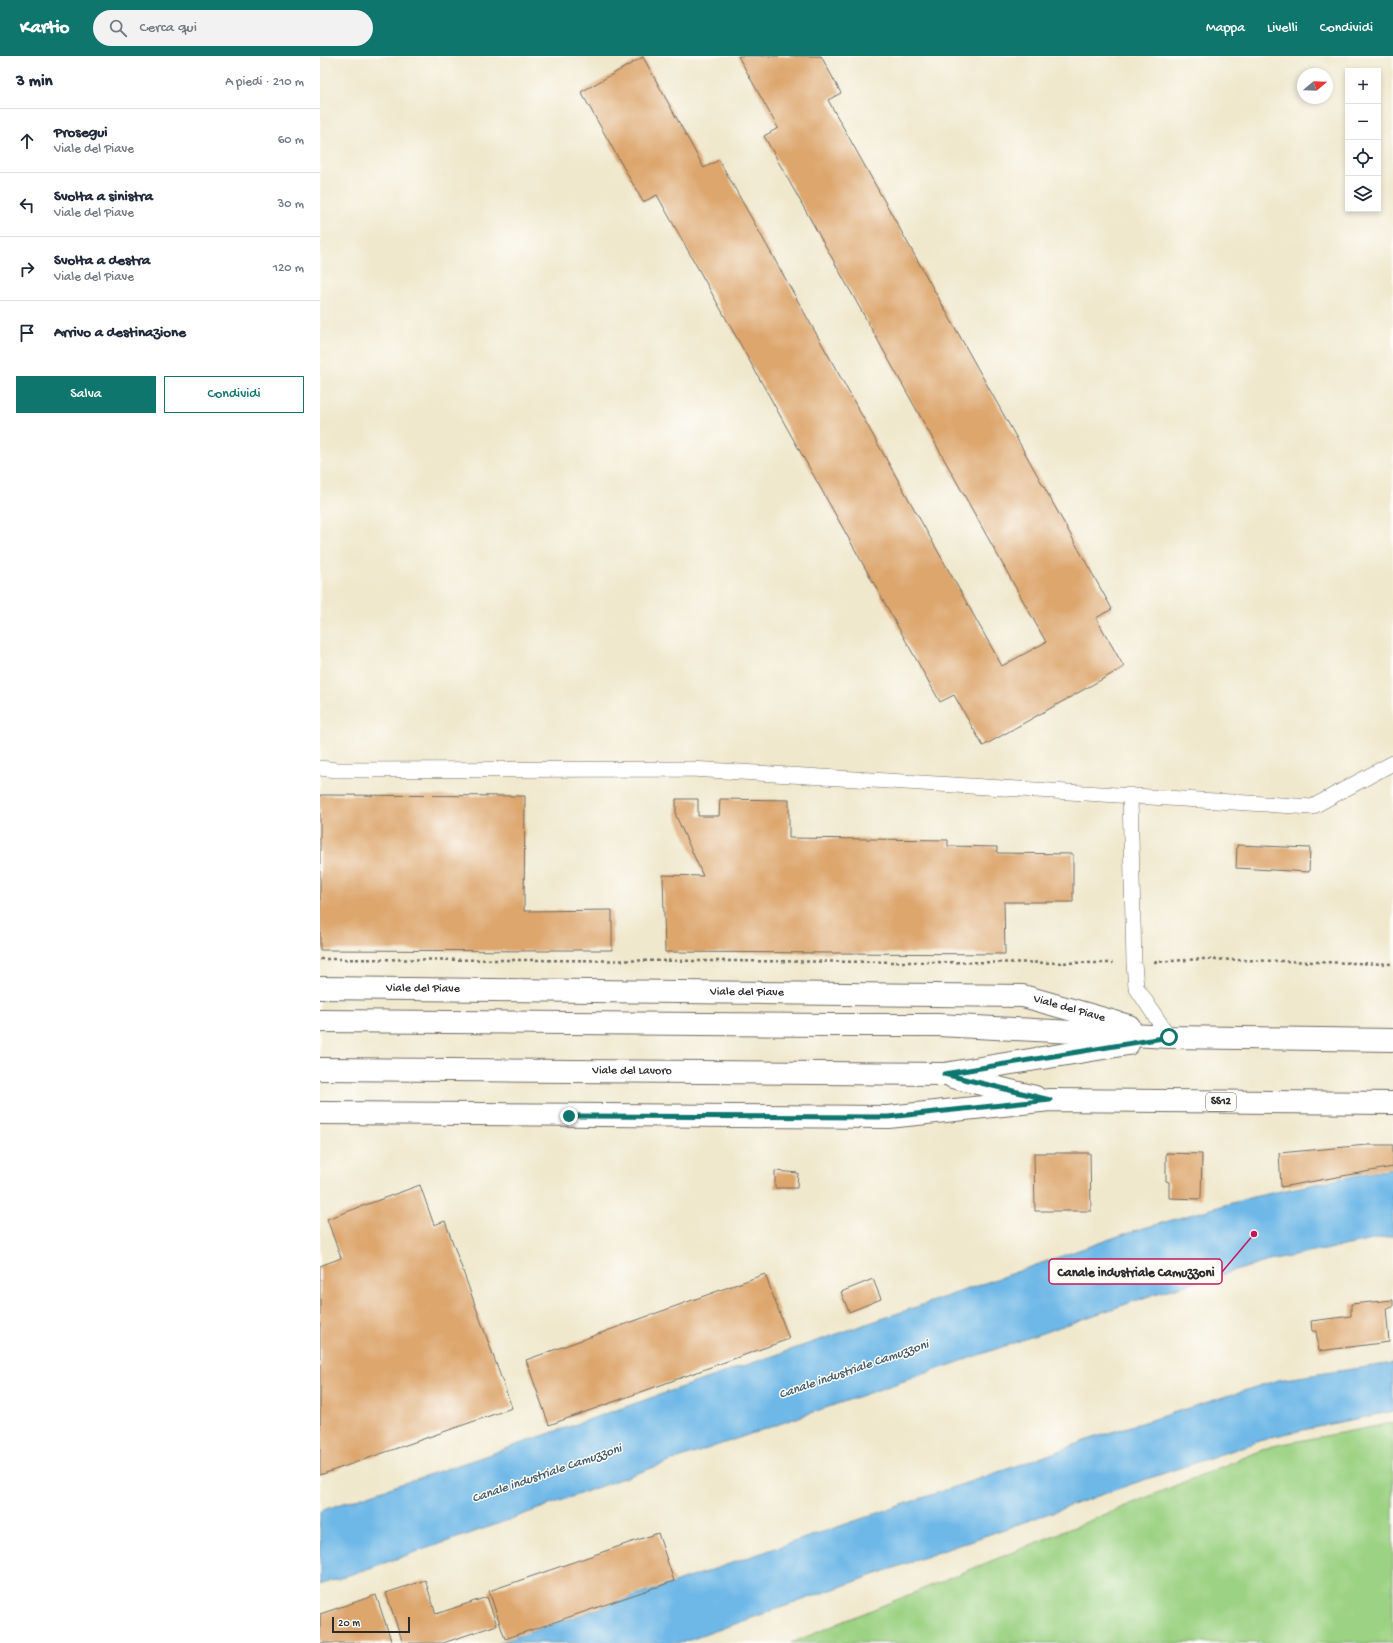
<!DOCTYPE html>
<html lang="it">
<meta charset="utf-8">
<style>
body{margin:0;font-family:"Gochi Hand",sans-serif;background:#f2f2f3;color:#1f2937}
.controls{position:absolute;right:12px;top:12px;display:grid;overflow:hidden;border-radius:0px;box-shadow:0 2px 6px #0003}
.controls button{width:36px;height:36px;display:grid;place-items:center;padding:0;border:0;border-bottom:1px solid #e0e1e3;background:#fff;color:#1f2937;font:20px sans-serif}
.compass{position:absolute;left:977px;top:12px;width:36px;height:36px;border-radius:50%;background:#fff;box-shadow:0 2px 6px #0003;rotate:71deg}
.scale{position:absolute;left:12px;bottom:10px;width:78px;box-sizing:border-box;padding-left:4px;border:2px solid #2b2b2b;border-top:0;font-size:11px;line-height:14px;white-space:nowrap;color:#2b2b2b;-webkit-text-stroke:3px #fdfcf7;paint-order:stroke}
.stop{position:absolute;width:12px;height:12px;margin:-9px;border:3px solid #0f766e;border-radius:50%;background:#fff}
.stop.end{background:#0f766e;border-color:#fff;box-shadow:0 1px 4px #0008}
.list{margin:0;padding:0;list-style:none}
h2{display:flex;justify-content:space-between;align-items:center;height:52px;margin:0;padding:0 16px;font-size:17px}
h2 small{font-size:13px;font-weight:400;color:#747a83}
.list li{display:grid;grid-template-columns:26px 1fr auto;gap:12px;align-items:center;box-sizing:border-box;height:64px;padding:0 16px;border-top:1px solid #e0e1e3}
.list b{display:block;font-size:15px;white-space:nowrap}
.list p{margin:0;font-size:13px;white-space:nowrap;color:#747a83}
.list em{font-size:13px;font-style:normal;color:#747a83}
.actions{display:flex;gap:8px;padding:12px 16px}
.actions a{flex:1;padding:9px 0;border:1px solid #0f766e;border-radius:0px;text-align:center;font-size:14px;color:#0f766e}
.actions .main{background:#0f766e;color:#fff}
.icon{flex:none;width:22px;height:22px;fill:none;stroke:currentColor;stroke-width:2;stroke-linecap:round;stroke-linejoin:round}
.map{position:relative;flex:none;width:1073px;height:1587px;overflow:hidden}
header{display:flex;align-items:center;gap:24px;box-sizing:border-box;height:56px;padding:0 20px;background:#0f766e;color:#fff}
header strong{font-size:19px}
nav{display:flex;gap:22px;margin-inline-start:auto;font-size:14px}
.search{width:280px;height:36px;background:#f2f2f3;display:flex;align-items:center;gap:10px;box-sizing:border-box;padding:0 14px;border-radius:22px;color:#747a83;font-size:15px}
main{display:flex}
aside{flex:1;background:#fff}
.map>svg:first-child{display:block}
.green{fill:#9cd283;stroke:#647e57}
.water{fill:#6eb8e7;stroke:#4c7289}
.building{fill:#dda66d}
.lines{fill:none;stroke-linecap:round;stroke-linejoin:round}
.lane-casing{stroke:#706d64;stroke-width:16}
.primary-casing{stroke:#706d64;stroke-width:24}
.path{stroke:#706d64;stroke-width:2.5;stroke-dasharray:3 3;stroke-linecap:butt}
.lane{stroke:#fff;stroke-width:15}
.primary{stroke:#fff;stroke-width:22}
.route{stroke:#0f766e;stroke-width:5}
.labels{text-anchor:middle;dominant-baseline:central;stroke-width:3;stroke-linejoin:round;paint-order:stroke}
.shield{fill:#fdfcf7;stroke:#6a6a68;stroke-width:1}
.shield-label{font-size:11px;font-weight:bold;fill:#2b2b2b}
.street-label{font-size:12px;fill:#2b2b2b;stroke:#fdfcf7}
.water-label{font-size:13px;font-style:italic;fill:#425c6d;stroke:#fdfcf7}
.leader{fill:none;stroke:#c2185b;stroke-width:1.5}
.callout-dot{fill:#c2185b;stroke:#fdfcf7;stroke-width:1.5}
.callout{fill:#fdfcf7;stroke:#c2185b;stroke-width:1.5}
.callout-label{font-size:13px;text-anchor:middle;font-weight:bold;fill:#2b2b2b}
</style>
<header>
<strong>Kartio</strong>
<div class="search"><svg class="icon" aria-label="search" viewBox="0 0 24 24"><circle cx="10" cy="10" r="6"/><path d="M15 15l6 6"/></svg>Cerca qui</div>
<nav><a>Mappa</a><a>Livelli</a><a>Condividi</a></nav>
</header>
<main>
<aside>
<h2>3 min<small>A piedi · 210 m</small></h2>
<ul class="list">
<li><svg class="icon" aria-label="ahead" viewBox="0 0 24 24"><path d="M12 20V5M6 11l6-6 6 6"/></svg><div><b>Prosegui</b><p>Viale del Piave</p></div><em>60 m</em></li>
<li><svg class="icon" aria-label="left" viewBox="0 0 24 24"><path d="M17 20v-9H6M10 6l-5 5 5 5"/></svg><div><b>Svolta a sinistra</b><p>Viale del Piave</p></div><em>30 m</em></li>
<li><svg class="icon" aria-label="right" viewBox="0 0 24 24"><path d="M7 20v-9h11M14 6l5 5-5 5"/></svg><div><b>Svolta a destra</b><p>Viale del Piave</p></div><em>120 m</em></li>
<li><svg class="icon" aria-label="arrive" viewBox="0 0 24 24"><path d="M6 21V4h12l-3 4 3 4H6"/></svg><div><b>Arrivo a destinazione</b></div></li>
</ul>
<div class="actions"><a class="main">Salva</a><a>Condividi</a></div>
</aside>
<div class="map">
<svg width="1073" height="1587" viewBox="0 0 1073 1587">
<rect width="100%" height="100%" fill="#fdfcf7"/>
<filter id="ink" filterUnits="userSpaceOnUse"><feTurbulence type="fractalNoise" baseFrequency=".025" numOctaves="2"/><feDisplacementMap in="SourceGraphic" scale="8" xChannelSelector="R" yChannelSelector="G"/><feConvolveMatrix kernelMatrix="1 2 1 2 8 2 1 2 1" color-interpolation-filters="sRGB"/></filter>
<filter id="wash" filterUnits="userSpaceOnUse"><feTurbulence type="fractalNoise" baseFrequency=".012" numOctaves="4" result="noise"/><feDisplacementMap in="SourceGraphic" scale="16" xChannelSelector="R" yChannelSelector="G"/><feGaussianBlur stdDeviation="0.9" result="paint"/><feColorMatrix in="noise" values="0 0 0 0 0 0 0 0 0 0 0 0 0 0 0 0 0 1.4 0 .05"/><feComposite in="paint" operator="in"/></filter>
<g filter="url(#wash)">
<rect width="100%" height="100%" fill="#f0e8cd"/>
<path class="green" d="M1073,1367V1587H471L952,1390Z"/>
<path class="water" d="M1073,1113V1180L949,1205L838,1237L306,1421L169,1471L0,1529V1455L165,1400L362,1331L602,1249L810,1176L933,1141L1047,1117Z
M1073,1307V1355L955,1380L809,1429L361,1587H178L728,1399L776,1381L958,1324Z"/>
<g id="blocks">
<path class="building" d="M418,0H501L521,37L508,44L792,553L776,562L804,611L663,690L634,639L620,646L337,139L323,146L261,36L323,1L384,112L399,104L682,610L726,586L444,80L458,72Z
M0,739L205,740L204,855L292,854V894H231L230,895L0,894Z
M356,743H378V760H399L400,743L469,744V782L628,784V790L677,791V797L753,798V846H684L685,898L345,896L343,819L383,820L356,760Z
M917,789L990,792L989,816L916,812Z
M1047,1089H1073V1111L961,1131L959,1097Z
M714,1097H770L771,1155H715Z
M846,1097L882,1098L881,1143L849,1142V1126L846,1125Z
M455,1115L478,1117L477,1132H455Z
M100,1129L114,1169L125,1165L192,1352L0,1419V1210L21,1202L7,1163Z
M445,1218L469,1283L229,1369L206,1304Z
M553,1223L561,1243L529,1256L521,1236Z
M1073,1244V1251L1066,1252L1069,1286L999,1295L996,1275H992L991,1265L1031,1260V1248Z
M338,1477L354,1525L185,1583L169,1535Z
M105,1524L116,1558L167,1541L177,1569L123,1587H83L66,1537Z
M56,1539L72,1587H0V1558Z"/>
</g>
</g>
<g filter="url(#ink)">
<use href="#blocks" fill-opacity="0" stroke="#706d64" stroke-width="1"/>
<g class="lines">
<defs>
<path id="lane" d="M0,712L16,714L371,713L992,751L1073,707
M810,739L814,907L816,931L849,981"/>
<g id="primary">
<path id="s1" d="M0,932L703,940L809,970"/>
<path d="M0,965L514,969H618L849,981L1073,984"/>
<path id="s2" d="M0,1013L624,1018L808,988"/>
<path d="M633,1021L715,1041"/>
<path d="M0,1057L568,1061L730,1044L1073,1047"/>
</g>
</defs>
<use href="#lane" class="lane-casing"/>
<use href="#primary" class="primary-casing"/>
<path class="path" d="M0,903L793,907
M834,906L883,903L1073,908"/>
<use href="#lane" class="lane"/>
<use href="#primary" class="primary"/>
</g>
</g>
<g class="lines" filter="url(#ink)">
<path class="route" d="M249,1060L568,1061L730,1044L624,1018L849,981"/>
</g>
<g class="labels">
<rect class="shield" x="886" y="1037" width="30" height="18" rx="3"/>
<g class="shield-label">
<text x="901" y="1046">SS12</text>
</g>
<g class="street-label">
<text stroke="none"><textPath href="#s1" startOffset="103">Viale del Piave</textPath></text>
<text stroke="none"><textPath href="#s1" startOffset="427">Viale del Piave</textPath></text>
<text stroke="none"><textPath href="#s1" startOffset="751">Viale del Piave</textPath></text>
<text stroke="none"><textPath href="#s2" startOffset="312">Viale del Lavoro</textPath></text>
</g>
<g class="water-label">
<text transform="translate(534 1314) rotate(-19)">Canale industriale Camuzzoni</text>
<text transform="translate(227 1418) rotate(-19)">Canale industriale Camuzzoni</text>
</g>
</g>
<path class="leader" d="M934 1178L902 1216"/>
<circle class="callout-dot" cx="934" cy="1178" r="4"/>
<rect class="callout" x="729" y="1203" width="173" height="25" rx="4"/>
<g class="callout-label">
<text x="816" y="1220">Canale industriale Camuzzoni</text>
</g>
</svg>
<div class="controls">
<button>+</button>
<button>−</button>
<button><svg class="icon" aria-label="locate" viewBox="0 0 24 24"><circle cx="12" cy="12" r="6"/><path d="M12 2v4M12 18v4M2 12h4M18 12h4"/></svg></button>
<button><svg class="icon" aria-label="layers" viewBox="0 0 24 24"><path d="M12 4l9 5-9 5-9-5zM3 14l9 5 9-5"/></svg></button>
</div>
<svg class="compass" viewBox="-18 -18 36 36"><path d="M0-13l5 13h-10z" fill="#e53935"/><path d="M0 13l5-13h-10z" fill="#747a83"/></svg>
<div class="scale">20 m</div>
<div class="stop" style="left:849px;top:981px"></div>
<div class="stop end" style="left:249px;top:1060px"></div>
</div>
</main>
